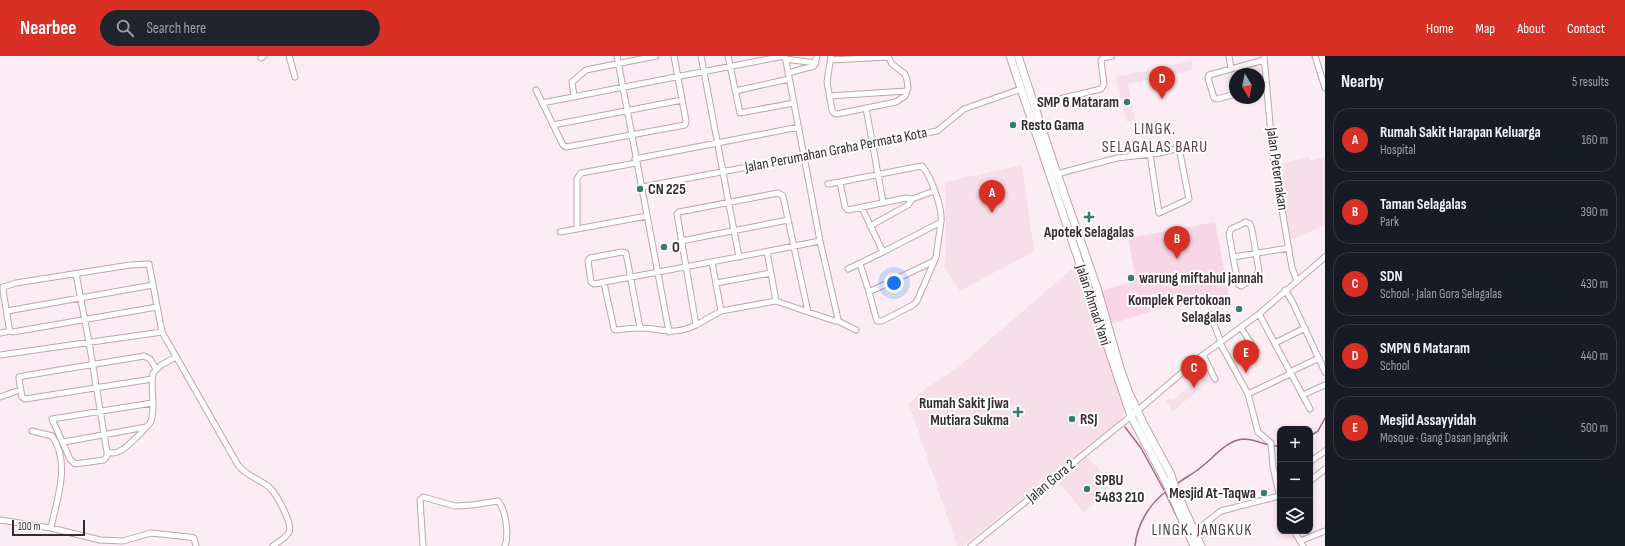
<!DOCTYPE html>
<meta charset="utf-8">
<style>
body{margin:0;font-family:"Sofia Sans Condensed",sans-serif;background:#20242c;color:#f1f3f6}
.controls{position:absolute;right:12px;bottom:12px;display:grid;overflow:hidden;border-radius:8px;box-shadow:0 2px 6px #0003}
.controls button{width:36px;height:36px;display:grid;place-items:center;padding:0;border:0;border-bottom:1px solid #363941;background:#171b24;color:#f1f3f6;font:20px sans-serif}
.compass{position:absolute;left:1229px;top:12px;width:36px;height:36px;border-radius:50%;background:#171b24;box-shadow:0 2px 6px #0003;rotate:170deg}
.scale{position:absolute;left:12px;bottom:10px;width:73px;box-sizing:border-box;padding-left:4px;border:2px solid #372a30;border-top:0;font-size:11px;line-height:14px;white-space:nowrap;color:#372a30;-webkit-text-stroke:3px #fff;paint-order:stroke}
.you{position:absolute;left:894px;top:227px;width:14px;height:14px;margin:-10px;border:3px solid #fff;border-radius:50%;background:#1a73e8;box-shadow:0 0 0 6px #1a73e833}
.badge{display:grid;place-items:center;width:26px;height:26px;border-radius:50%;background:#d93025;color:#fff;font-size:13px;font-weight:700}
.pin{position:absolute;translate:-50% -33px;filter:drop-shadow(0 1px 2px #0008)}
.pin::after{content:'';position:absolute;top:21px;width:14px;height:12px;background:inherit;clip-path:polygon(0 0,100% 0,50% 100%)}
.list{margin:0;padding:0;list-style:none}
h2{display:flex;justify-content:space-between;align-items:center;height:52px;margin:0;padding:0 16px;font-size:17px}
h2 small{font-size:13px;font-weight:400;color:#9ea1a6}
.list li{display:grid;grid-template-columns:26px 1fr auto;gap:12px;align-items:center;box-sizing:border-box;height:64px;margin:0 8px 8px;padding:0 8px;border:1px solid #363941;border-radius:16px}
.list b{display:block;font-size:15px;white-space:nowrap}
.list p{margin:0;font-size:13px;white-space:nowrap;color:#9ea1a6}
.list em{font-size:13px;font-style:normal;color:#9ea1a6}
.icon{flex:none;width:22px;height:22px;fill:none;stroke:currentColor;stroke-width:2;stroke-linecap:round;stroke-linejoin:round}
.map{position:relative;flex:none;width:1325px;height:490px;overflow:hidden}
header{display:flex;align-items:center;gap:24px;box-sizing:border-box;height:56px;padding:0 20px;background:#d93025;color:#fff}
header strong{font-size:19px}
nav{display:flex;gap:22px;margin-inline-start:auto;font-size:14px}
.search{width:280px;height:36px;background:#20242c;display:flex;align-items:center;gap:10px;box-sizing:border-box;padding:0 14px;border-radius:22px;color:#9ea1a6;font-size:15px}
main{display:flex}
aside{flex:1;background:#171b24}
.map>svg:first-child{display:block}
.built{fill:#f7dfe9}
.green{fill:#f8d6e5}
.lines{fill:none;stroke-linecap:round;stroke-linejoin:round}
.stream{stroke:#9f6a83;stroke-width:1.5}
.minor-casing{stroke:#c2a3b1;stroke-width:7}
.highway-casing{stroke:#c2a3b1;stroke-width:9}
.minor{stroke:#fff;stroke-width:5}
.highway{stroke:#fff;stroke-width:7}
.poi-dot{fill:#377c72;stroke:#fff;stroke-width:1.5}
.labels{text-anchor:middle;dominant-baseline:central;stroke-width:4;stroke-linejoin:round;paint-order:stroke}
.poi-label{font-size:15px;font-weight:bold;fill:#372a30;stroke:#fff;text-anchor:start}
.street-label{font-size:15px;fill:#372a30;stroke:#fff}
.neighbourhood-label{font-size:16px;letter-spacing:1px;fill:#573d49;stroke:#fff}
</style>
<header>
<strong>Nearbee</strong>
<div class="search"><svg class="icon" aria-label="search" viewBox="0 0 24 24"><circle cx="10" cy="10" r="6"/><path d="M15 15l6 6"/></svg>Search here</div>
<nav><a>Home</a><a>Map</a><a>About</a><a>Contact</a></nav>
</header>
<main>
<div class="map">
<svg width="1325" height="490" viewBox="0 0 1325 490">
<rect width="100%" height="100%" fill="#fbedf3"/>
<path class="built" d="M1192,5V14L1128,28L1135,64L1127,66L1116,21Z
M1309,100L1310,105L1325,101V169L1290,184L1279,108Z
M1022,109L1034,195L960,235L944,211L946,191L945,126Z
M1076,209L1125,347L1122,364L963,490H957L909,348L926,332L956,313Z
M1204,309L1209,315L1207,316L1212,323L1173,355L1165,345L1170,341L1173,344L1203,319L1198,314Z
M1086,400L1112,427L1103,440L1084,456L1057,425Z"/>
<path class="green" d="M1215,166L1230,245L1159,253L1111,268L1100,236L1136,224L1128,182Z"/>
<g class="lines">
<path class="stream" d="M1125,371L1141,392L1164,434
M1310,380L1318,375L1325,362
M1273,390H1280
M1177,428C1184,422 1193,418 1200,412C1214,402 1225,385 1243,383C1253,383 1260,387 1270,389
M1165,436L1186,480
M1188,485L1190,490
M1135,490C1137,468 1150,447 1167,435"/>
<defs>
<path id="minor" d="M289,0L295,21
M617,0L669,276
M701,0L739,201
M728,0L740,57L794,47
M785,0L820,185L838,263V265H835L808,256
M831,0L827,26L832,54L834,57L837,58L896,46L905,40L908,32L907,24L905,18L892,8L888,0
M1229,0L1231,13
M1264,0L1273,101L1292,212L1297,225
M1315,0L1325,32
M261,2L264,0
M785,3L816,7
M831,4L888,1
M788,17L814,10L817,0
M1259,32L1267,30
M536,34L563,89L566,91L685,69L686,65L674,0
M735,35L789,23
M1235,38L1217,43L1214,42L1208,22L1209,19L1264,4
M574,40L572,26L586,14L656,0
M829,40L907,35
M542,47L784,0
M1034,49L1101,33L1104,28L1101,5L1103,2L1112,0
M866,52L883,146
M553,69L682,44
M635,103L799,71
M636,107L581,117L577,123V173L647,160
M1057,118L1117,102L1160,97L1179,92L1189,143L1159,157L1150,98
M828,128L840,126
M642,131L937,75L964,53L1021,33
M862,152L883,196L941,166C943,153 931,120 922,110L916,111L840,126L845,151L848,154L906,142L912,143L934,135
M1246,166L1250,168L1252,174L1259,215L1254,222L1241,230L1238,228L1229,178L1231,173Z
M870,170L908,149L912,143
M560,176L577,173
M681,185L788,164
M1233,201L1289,192
M712,206L721,255L696,269L677,158L679,156L778,137L783,140L808,256L776,245L767,196
M860,208L869,236L876,262L877,265H882L913,249L917,245L936,201L941,166
M848,213L883,196
M76,218L89,286L107,396C120,401 132,385 141,377C144,373 149,370 151,365C156,350 150,332 153,317L161,309L176,301
M604,227L614,273L616,274C624,273 633,272 641,272C664,273 673,280 696,269
M716,227L771,217
M1285,234L1292,245L1325,316
M869,236L934,205
M157,251L13,276L10,275L9,271L3,234V231L16,227L130,209L149,208L162,276
M7,255L153,229
M721,255L776,245
M1210,258L1221,286
M1259,258L1310,353
M838,265L856,274
M640,272L626,197L622,196L590,202L588,205L591,226L594,228C669,214 745,200 820,185
M1241,272L1256,295
M0,277L10,275
M1277,286L1305,272
M1220,287L1248,338L1258,376L1271,387L1273,411L1280,442
M0,299L162,276L238,409C246,420 260,423 270,432C277,439 293,468 289,476C286,482 278,486 273,490
M1203,299L1215,323
M1294,314L1319,302
M152,323L25,343L22,341L19,323V321L29,319L144,300L150,303L156,313
M1307,337L1325,329
M1248,338L1290,318
M0,341L20,334
M32,375L52,380C71,407 57,442 51,472
M64,386L146,371
M107,396V400L104,404L75,408L70,403L52,363L152,347
M1310,406L1325,395
M1310,425L1325,413
M0,464L51,472L100,484L123,485L151,477L189,481L194,482L196,490
M1294,475L1303,490
M1194,476L1221,455L1279,440
M1300,485L1325,475
M423,490L420,444L423,441L455,450L472,449L498,445C506,454 509,478 505,490
M971,490L1131,360L1203,299L1259,258L1325,201"/>
<path id="highway" d="M1010,0L1131,360L1165,424L1194,490
M1018,0L1052,103L1097,232L1120,312L1128,335L1144,369L1171,419L1176,435L1201,490"/>
</defs>
<use href="#minor" class="minor-casing"/>
<use href="#highway" class="highway-casing"/>
<use href="#minor" class="minor"/>
<use href="#highway" class="highway"/>
</g>
<g class="poi-dot">
<circle cx="1127" cy="46" r="4"/>
<circle cx="1013" cy="69" r="4"/>
<circle cx="640" cy="133" r="4"/>
<path d="M1087 155h4v4h4v4h-4v4h-4v-4h-4v-4h4z"/>
<circle cx="664" cy="191" r="4"/>
<circle cx="1131" cy="222" r="4"/>
<circle cx="1239" cy="253" r="4"/>
<path d="M1016 350h4v4h4v4h-4v4h-4v-4h-4v-4h4z"/>
<circle cx="1072" cy="363" r="4"/>
<circle cx="1087" cy="433" r="4"/>
<circle cx="1264" cy="437" r="4"/>
</g>
<g class="labels">
<g class="poi-label">
<text x="1119" y="46" text-anchor="end">SMP 6 Mataram</text>
<text x="1021" y="69">Resto Gama</text>
<text x="648" y="133">CN 225</text>
<text x="1089" y="176" text-anchor="middle">Apotek Selagalas</text>
<text x="672" y="191">O</text>
<text x="1139" y="222">warung miftahul jannah</text>
<text x="1231" y="244" text-anchor="end">Komplek Pertokoan<tspan x="1231" dy="17">Selagalas</tspan></text>
<text x="1009" y="347" text-anchor="end">Rumah Sakit Jiwa<tspan x="1009" dy="17">Mutiara Sukma</tspan></text>
<text x="1080" y="363">RSJ</text>
<text x="1095" y="424">SPBU<tspan x="1095" dy="17">5483 210</tspan></text>
<text x="1256" y="437" text-anchor="end">Mesjid At-Taqwa</text>
</g>
<g class="street-label">
<text transform="translate(836 94) rotate(-11)">Jalan Perumahan Graha Permata Kota</text>
<text transform="translate(1277 113) rotate(82)">Jalan Peternakan</text>
<text transform="translate(1093 249) rotate(72)">Jalan Ahmad Yani</text>
<text transform="translate(1051 425) rotate(-40)">Jalan Gora 2</text>
</g>
<g class="neighbourhood-label">
<text x="1155" y="73">LINGK.<tspan x="1155" dy="18">SELAGALAS BARU</tspan></text>
<text x="1202" y="474">LINGK. JANGKUK</text>
</g>
</g>
</svg>
<div class="controls">
<button>+</button>
<button>−</button>
<button><svg class="icon" aria-label="layers" viewBox="0 0 24 24"><path d="M12 4l9 5-9 5-9-5zM3 14l9 5 9-5"/></svg></button>
</div>
<svg class="compass" viewBox="-18 -18 36 36"><path d="M0-13l5 13h-10z" fill="#e53935"/><path d="M0 13l5-13h-10z" fill="#9ea1a6"/></svg>
<div class="scale">100 m</div>
<div class="you"></div>
<div class="pin badge" style="left:992px;top:157px">A</div>
<div class="pin badge" style="left:1177px;top:203px">B</div>
<div class="pin badge" style="left:1194px;top:332px">C</div>
<div class="pin badge" style="left:1162px;top:43px">D</div>
<div class="pin badge" style="left:1246px;top:317px">E</div>
</div>
<aside>
<h2>Nearby<small>5 results</small></h2>
<ul class="list">
<li><span class="badge">A</span><div><b>Rumah Sakit Harapan Keluarga</b><p>Hospital</p></div><em>160 m</em></li>
<li><span class="badge">B</span><div><b>Taman Selagalas</b><p>Park</p></div><em>390 m</em></li>
<li><span class="badge">C</span><div><b>SDN</b><p>School · Jalan Gora Selagalas</p></div><em>430 m</em></li>
<li><span class="badge">D</span><div><b>SMPN 6 Mataram</b><p>School</p></div><em>440 m</em></li>
<li><span class="badge">E</span><div><b>Mesjid Assayyidah</b><p>Mosque · Gang Dasan Jangkrik</p></div><em>500 m</em></li>
</ul>
</aside>
</main>
